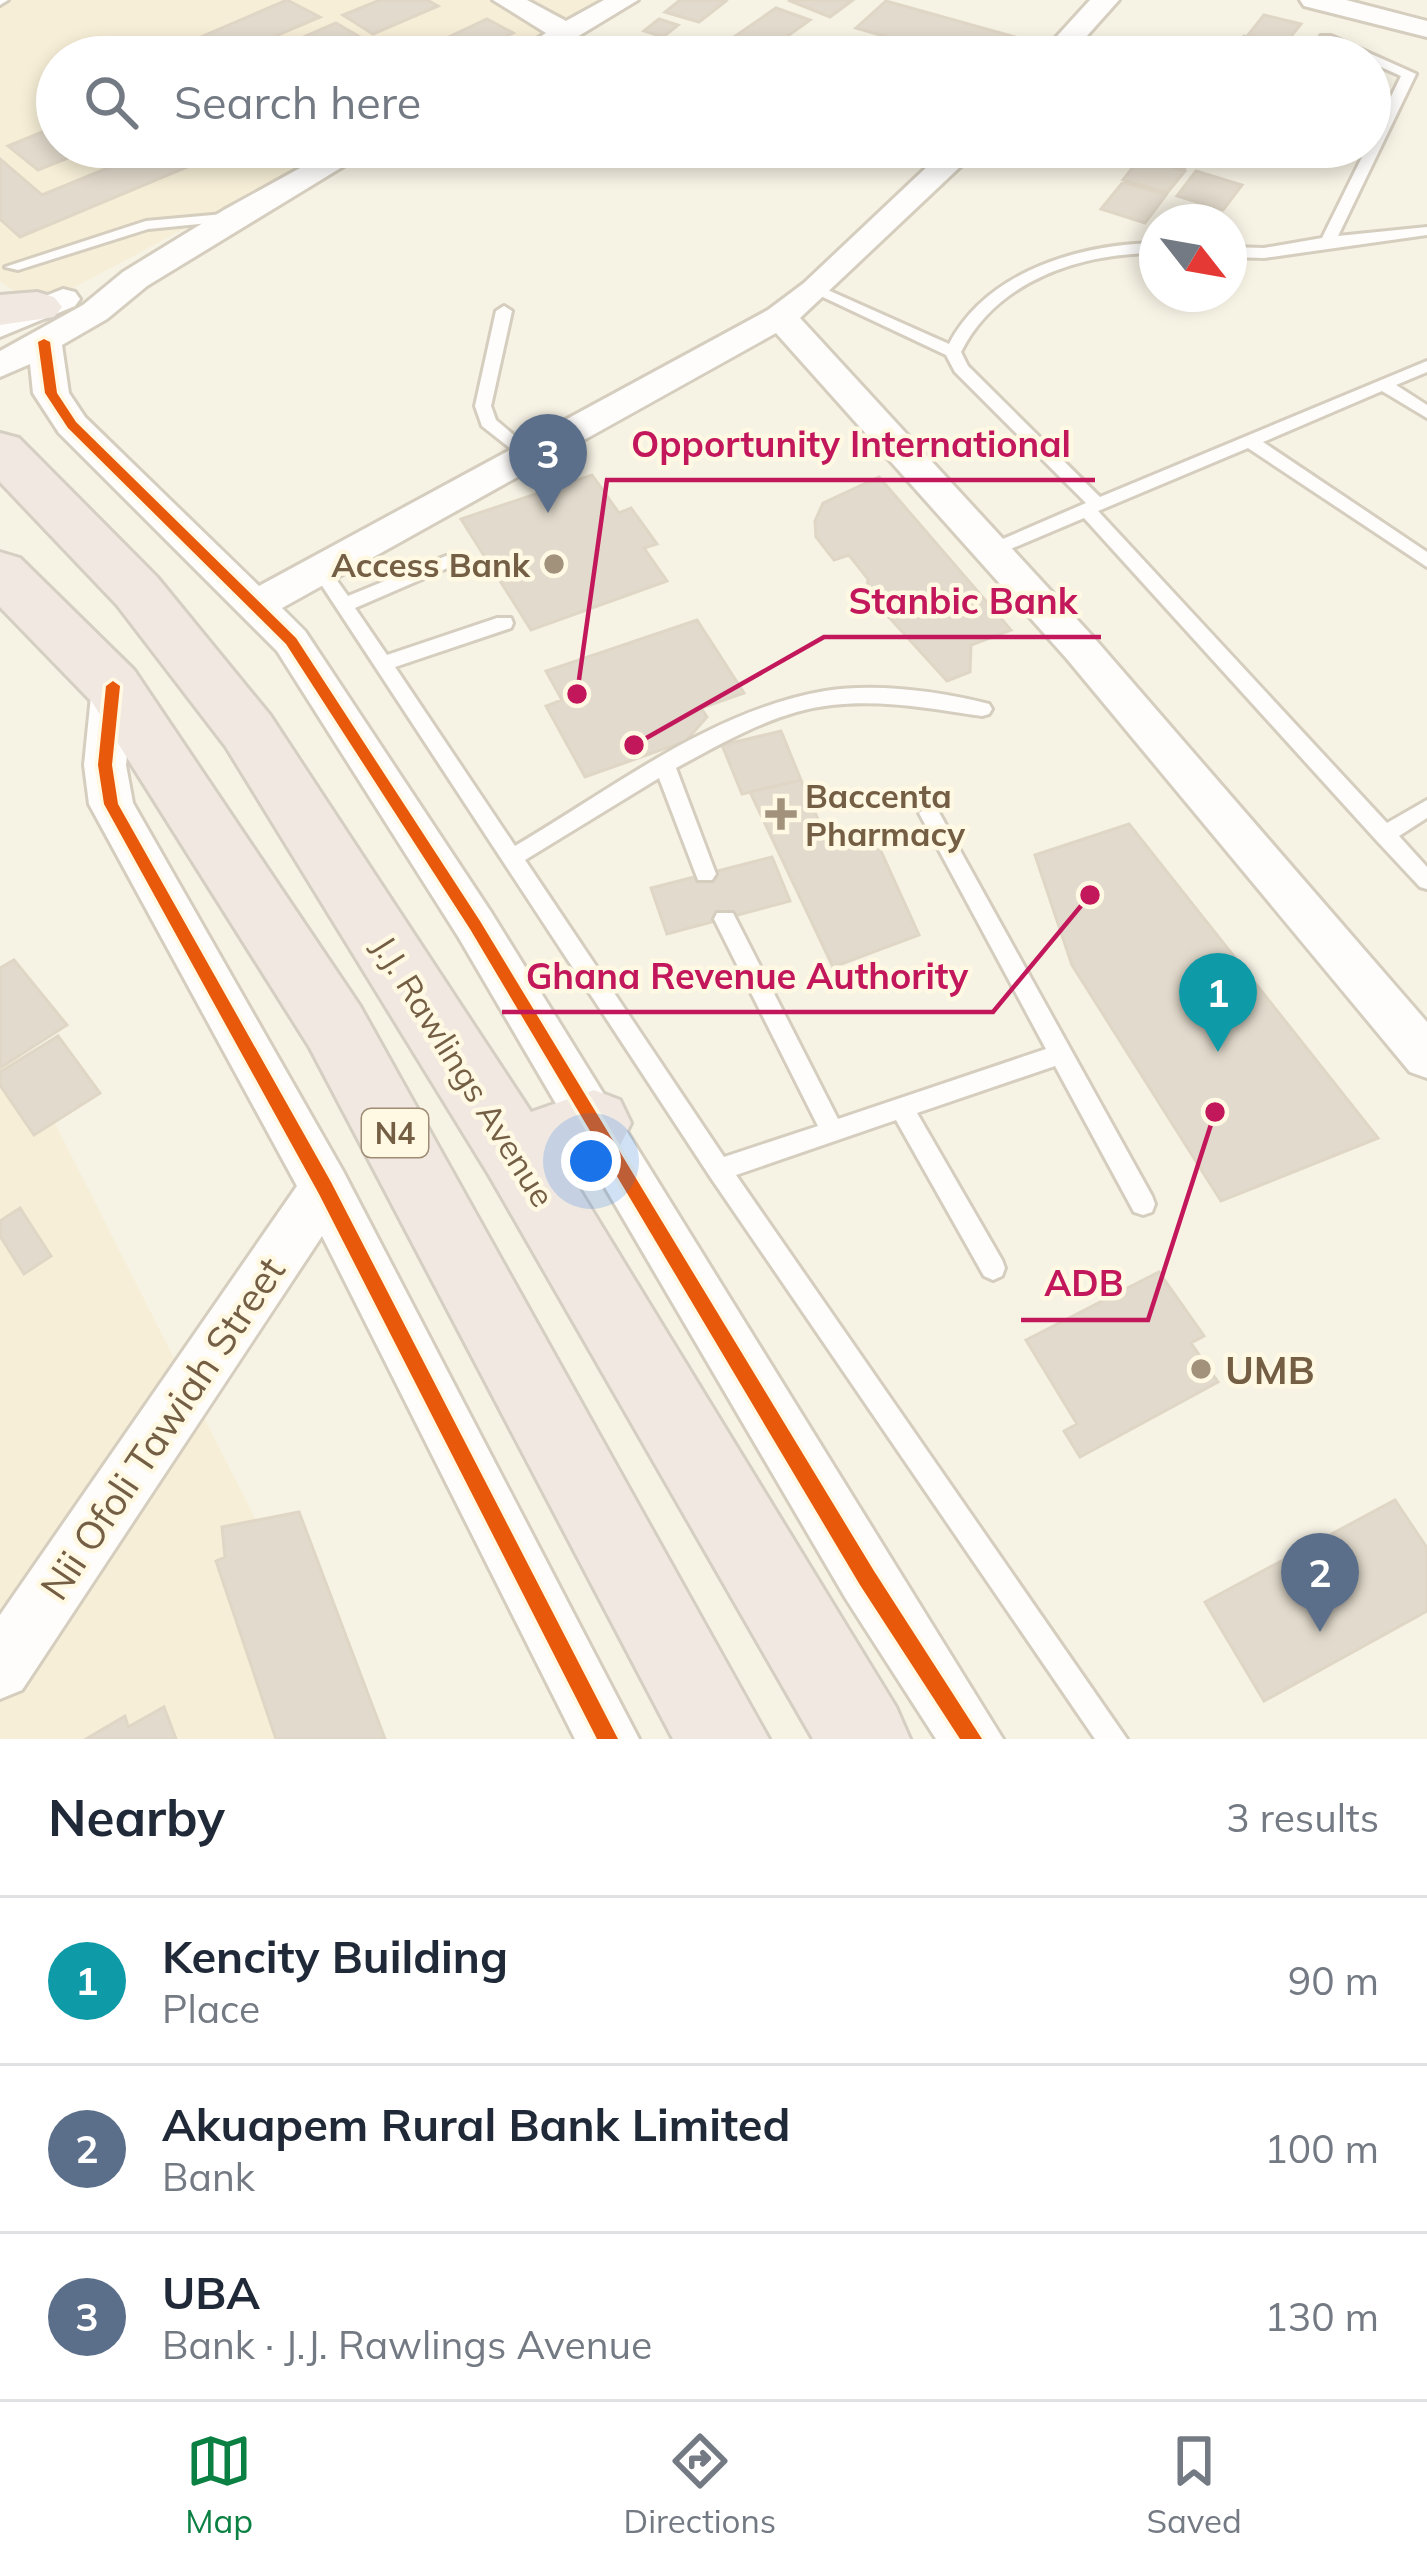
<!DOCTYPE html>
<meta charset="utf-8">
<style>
body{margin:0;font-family:Mulish,sans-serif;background:#f6f6f7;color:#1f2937}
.compass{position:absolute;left:1139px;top:204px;width:108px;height:108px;border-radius:50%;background:#fff;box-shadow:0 6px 18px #0003;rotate:121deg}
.you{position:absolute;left:591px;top:1161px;width:42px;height:42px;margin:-30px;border:9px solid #fff;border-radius:50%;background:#1a73e8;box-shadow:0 0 0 18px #1a73e833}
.badge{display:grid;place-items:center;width:78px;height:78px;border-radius:50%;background:#0b8043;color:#fff;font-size:39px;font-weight:700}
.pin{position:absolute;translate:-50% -99px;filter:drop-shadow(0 3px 6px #0008)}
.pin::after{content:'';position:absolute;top:63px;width:42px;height:36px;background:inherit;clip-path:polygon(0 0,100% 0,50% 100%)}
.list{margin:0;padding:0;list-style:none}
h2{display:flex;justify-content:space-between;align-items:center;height:156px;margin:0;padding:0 48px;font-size:51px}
h2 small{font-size:39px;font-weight:400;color:#747a83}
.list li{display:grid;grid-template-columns:78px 1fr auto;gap:36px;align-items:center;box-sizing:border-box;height:168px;padding:0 48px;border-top:3px solid #e0e1e3}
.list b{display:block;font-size:45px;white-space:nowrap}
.list p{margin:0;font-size:39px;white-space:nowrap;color:#747a83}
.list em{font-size:39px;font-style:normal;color:#747a83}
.icon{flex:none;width:66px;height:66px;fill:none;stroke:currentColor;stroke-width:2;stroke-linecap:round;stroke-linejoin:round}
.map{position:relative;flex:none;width:1427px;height:1739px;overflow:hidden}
.search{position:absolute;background:#fff;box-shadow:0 6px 18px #0003;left:36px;right:36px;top:36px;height:132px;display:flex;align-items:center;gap:30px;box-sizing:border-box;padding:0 42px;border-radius:66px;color:#747a83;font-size:45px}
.sheet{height:660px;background:#fff}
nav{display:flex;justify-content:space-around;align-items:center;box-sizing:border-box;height:168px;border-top:3px solid #e0e1e3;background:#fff;font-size:33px;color:#747a83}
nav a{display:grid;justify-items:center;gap:6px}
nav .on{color:#0b8043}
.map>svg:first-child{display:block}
.residential{fill:#f6eed6}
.building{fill:#e2dacc;stroke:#dfd6c6;stroke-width:3}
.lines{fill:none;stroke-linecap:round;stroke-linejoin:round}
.lane-casing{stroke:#d5cebf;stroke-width:6}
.street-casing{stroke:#d5cebf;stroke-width:6}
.highway-casing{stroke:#d5cec2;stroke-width:6}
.lane{fill:#fefdfb;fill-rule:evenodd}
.street{fill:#fefdfb;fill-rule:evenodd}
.highway{fill:#f1e9e1;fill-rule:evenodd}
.cycleway-casing{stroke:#fff9e4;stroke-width:7}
.cycleway{fill:#e8590c;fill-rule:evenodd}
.poi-dot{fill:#a2927c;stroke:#fff9e4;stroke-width:4.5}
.labels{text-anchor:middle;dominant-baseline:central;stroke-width:9;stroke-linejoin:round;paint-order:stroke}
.shield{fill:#fff9e4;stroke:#9e8c74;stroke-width:3}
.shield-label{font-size:30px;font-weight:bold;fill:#745e44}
.poi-label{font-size:33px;font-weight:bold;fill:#745e44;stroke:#fff9e4;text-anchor:end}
.street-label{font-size:33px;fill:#745e44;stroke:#fff9e4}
.near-poi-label{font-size:39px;font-weight:bold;fill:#745e44;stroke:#fff9e4;text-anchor:start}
.near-street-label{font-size:39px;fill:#745e44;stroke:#fff9e4}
.leader{fill:none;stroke:#c2185b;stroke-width:4.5}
.callout-dot{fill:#c2185b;stroke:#fff9e4;stroke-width:4.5}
.callout-label{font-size:36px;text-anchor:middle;font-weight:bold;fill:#c2185b;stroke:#fff9e4;stroke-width:9;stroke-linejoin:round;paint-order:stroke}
</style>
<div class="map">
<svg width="1427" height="1739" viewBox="0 0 1427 1739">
<rect width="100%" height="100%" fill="#f6f2e4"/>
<path class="residential" d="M0,0H615L508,57H57V147H338L37,307L0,281Z
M0,1015L298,1603L356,1739H0Z"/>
<path class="building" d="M287,0L320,17L226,57H177L168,51Z
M380,0H427L438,6L373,34L343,15Z
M680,0H724L726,1L699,22L665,12Z
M788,0H853L830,17Z
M886,1L1019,38L1001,57H957L856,28Z
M776,8L810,20L775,45L782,48L773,54L731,39Z
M1264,15L1301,24L1285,44L1248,35Z
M487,19L513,33L462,57H430L419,51Z
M659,19L678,25L663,37L644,31Z
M336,23L394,57H277L269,52Z
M1244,36L1284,47L1276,57L1228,55Z
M1293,45L1339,57H1283Z
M57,126V147H95L38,170L8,146Z
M159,147H191L206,159L20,237L0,219V159L42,195Z
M1149,147H1201L1185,168L1142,155Z
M1140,158L1185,171L1167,193L1123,180Z
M1196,171L1242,185L1223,210L1177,196Z
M1123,182L1166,195L1145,223L1101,209Z
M592,475L619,513L631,508L657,544L644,548L667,581L531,630L461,519Z
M879,477L1011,630L971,645L970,672L947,681L867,593L868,579L849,555L834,560L816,537L815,521L823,503Z
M697,620L744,693L701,708L707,717L686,741L585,777L546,706L562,700L546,671Z
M781,731L801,780L742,794L722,745Z
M801,780L826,838L870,827L919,935L833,967L750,792Z
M1129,824L1378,1138L1221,1201L1072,965L1035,855Z
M772,857L790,901L667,934L651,888Z
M14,960L67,1025L0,1068V968Z
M58,1036L100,1093L34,1135L0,1085V1072Z
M20,1208L51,1256L24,1274L0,1236V1221Z
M1159,1272L1204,1336L1191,1343L1218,1382L1080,1457L1064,1431L1077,1424L1026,1340Z
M1395,1500L1427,1548V1611L1264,1701L1205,1602Z
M299,1512L385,1739H276L216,1561L225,1557L222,1527Z
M164,1707L176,1739H86L125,1716L128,1727Z"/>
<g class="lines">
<defs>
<path id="lane" d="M0,0H8L0,5Z
M1321,36H1331L1416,74L1338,236L1427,227V235L1264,258L1229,257V247L1264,248L1322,238L1367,147H1370V140L1401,76L1370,62V57H1357L1321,42Z
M235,213L242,217L240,220L148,229L18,270L5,267L146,221Z
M1157,243V253C1081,253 997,280 961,352L968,366L1100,497L1427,361V372L1396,385L1427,405V418L1382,391L1263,442L1427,552V567L1248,448L1098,511L1387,823L1427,800V818L1399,836L1427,867V889L1420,887L1377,841L1084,518L994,556H982L979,552L982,548L1086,503L955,372L946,355L808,290L816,285L821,287L949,344C987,271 1080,244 1157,243Z
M504,306L512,311L491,406L496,420L535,453V461L529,463L482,426L475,406L496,311Z
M446,556L452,558L455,562L452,566L355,608L387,655L497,618H511L513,623L511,628L395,667L515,846C612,789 712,710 825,691C876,683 939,691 989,704L992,709L989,714L982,716C933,709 882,699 832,705C776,711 724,742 676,768L716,874L712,880H698L659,778L525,860L724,1157L818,1126L714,919L717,913H733L838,1119L1046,1049L919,813L929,805L936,807L1152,1196L1155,1204L1152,1212L1143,1215L1134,1212L1055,1066L917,1113L1002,1260L1005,1268L1002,1276L993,1280L984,1276L896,1120L736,1175L1127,1739H1095L711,1178L313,572L316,568H328L348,596Z"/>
<path id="street" d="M493,0H527L566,21L604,0H638L544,57H509L546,33Z
M1090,0H1119L1068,57H1038Z
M1300,0H1346L1427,21V37L1304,6Z
M338,147H375L147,286L107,319L62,345L69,393L85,417L259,586L768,310L804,283L948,147H981L800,318L1095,639L1427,1022V1078L1410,1072L1067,659L776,333L282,608L305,631L491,912L1003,1739H936L846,1599L459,938L277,651L59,433L33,393L30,364L0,377V351L83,305L123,272L224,210Z
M63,289L75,292L80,299L75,306L0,337V314Z
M113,671L128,675L134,686L126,765L133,803L343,1171L639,1739H575L322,1236L22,1690L0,1699V1615L297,1186L89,804L84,765L92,686L98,675Z"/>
<path id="highway" d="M37,292L54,297L62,307L54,317L0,325V295Z
M0,433L19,438L157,577L270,715L531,1112L594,1090L620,1100L631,1123L620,1146L565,1166L896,1707L910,1739H813L489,1175L226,747L117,605L0,482Z
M0,552L20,558L134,670L360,1006L769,1739H673L310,1048L92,702L0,607Z"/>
</defs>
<use href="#lane" class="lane-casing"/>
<use href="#street" class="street-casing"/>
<use href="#highway" class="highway-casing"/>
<use href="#lane" class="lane"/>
<use href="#street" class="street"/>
<use href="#highway" class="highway"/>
<defs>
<path id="cycleway" d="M44,339L50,342L57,393L76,422L296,638L480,921L874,1571L982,1739H960L860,1585L470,929L286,644L68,428L45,393L38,342Z
M113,681L120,686L112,765L118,804L331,1182L618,1739H597L319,1194L104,804L98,765L106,686Z"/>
</defs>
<use href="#cycleway" class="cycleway-casing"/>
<use href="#cycleway" class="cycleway"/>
</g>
<g class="poi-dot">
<circle cx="554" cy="564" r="12"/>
<path d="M775 796h12v12h12v12h-12v12h-12v-12h-12v-12h12z"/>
<circle cx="1201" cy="1369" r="12"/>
</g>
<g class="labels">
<rect class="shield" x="362" y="1109" width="66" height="48" rx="9"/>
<g class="shield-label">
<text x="395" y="1133">N4</text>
</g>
<g class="poi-label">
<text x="530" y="564">Access Bank</text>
<text x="805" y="795" text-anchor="start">Baccenta<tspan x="805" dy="38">Pharmacy</tspan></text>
</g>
<g class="street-label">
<text transform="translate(464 1071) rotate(58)">J.J. Rawlings Avenue</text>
</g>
<g class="near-poi-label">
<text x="1225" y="1369">UMB</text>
</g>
<g class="near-street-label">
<text transform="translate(162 1428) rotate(-56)">Nii Ofoli Tawiah Street</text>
</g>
</g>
<path class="leader" d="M577 694L607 480H1095M634 745L824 637H1101M1090 895L993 1012H502M1215 1112L1148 1320H1021"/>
<g class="callout-dot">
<circle cx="577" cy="694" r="12"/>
<circle cx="634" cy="745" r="12"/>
<circle cx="1090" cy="895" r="12"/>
<circle cx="1215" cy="1112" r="12"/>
</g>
<g class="callout-label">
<text x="851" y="457">Opportunity International</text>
<text x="963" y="614">Stanbic Bank</text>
<text x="747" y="989">Ghana Revenue Authority</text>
<text x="1084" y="1296">ADB</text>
</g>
</svg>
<svg class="compass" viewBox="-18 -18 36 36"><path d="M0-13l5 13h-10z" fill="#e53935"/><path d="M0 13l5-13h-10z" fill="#747a83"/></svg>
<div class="you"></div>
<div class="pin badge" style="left:1218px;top:1052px;background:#0f9aa8">1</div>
<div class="pin badge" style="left:1320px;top:1632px;background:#5c6f8a">2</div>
<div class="pin badge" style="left:548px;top:513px;background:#5c6f8a">3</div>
<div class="search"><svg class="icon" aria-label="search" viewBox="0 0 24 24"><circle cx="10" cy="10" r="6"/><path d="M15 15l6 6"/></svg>Search here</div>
</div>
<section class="sheet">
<h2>Nearby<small>3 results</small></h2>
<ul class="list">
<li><span class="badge" style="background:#0f9aa8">1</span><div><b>Kencity Building</b><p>Place</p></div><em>90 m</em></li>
<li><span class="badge" style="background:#5c6f8a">2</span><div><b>Akuapem Rural Bank Limited</b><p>Bank</p></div><em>100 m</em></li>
<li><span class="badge" style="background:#5c6f8a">3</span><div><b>UBA</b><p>Bank · J.J. Rawlings Avenue</p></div><em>130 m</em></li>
</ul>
</section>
<nav>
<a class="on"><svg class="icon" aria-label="map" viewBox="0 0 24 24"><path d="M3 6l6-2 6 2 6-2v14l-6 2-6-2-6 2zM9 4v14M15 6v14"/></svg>Map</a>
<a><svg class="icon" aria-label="directions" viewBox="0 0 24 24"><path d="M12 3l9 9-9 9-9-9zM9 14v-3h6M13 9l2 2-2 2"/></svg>Directions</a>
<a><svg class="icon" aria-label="saved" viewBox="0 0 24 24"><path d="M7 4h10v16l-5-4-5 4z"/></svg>Saved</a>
</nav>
